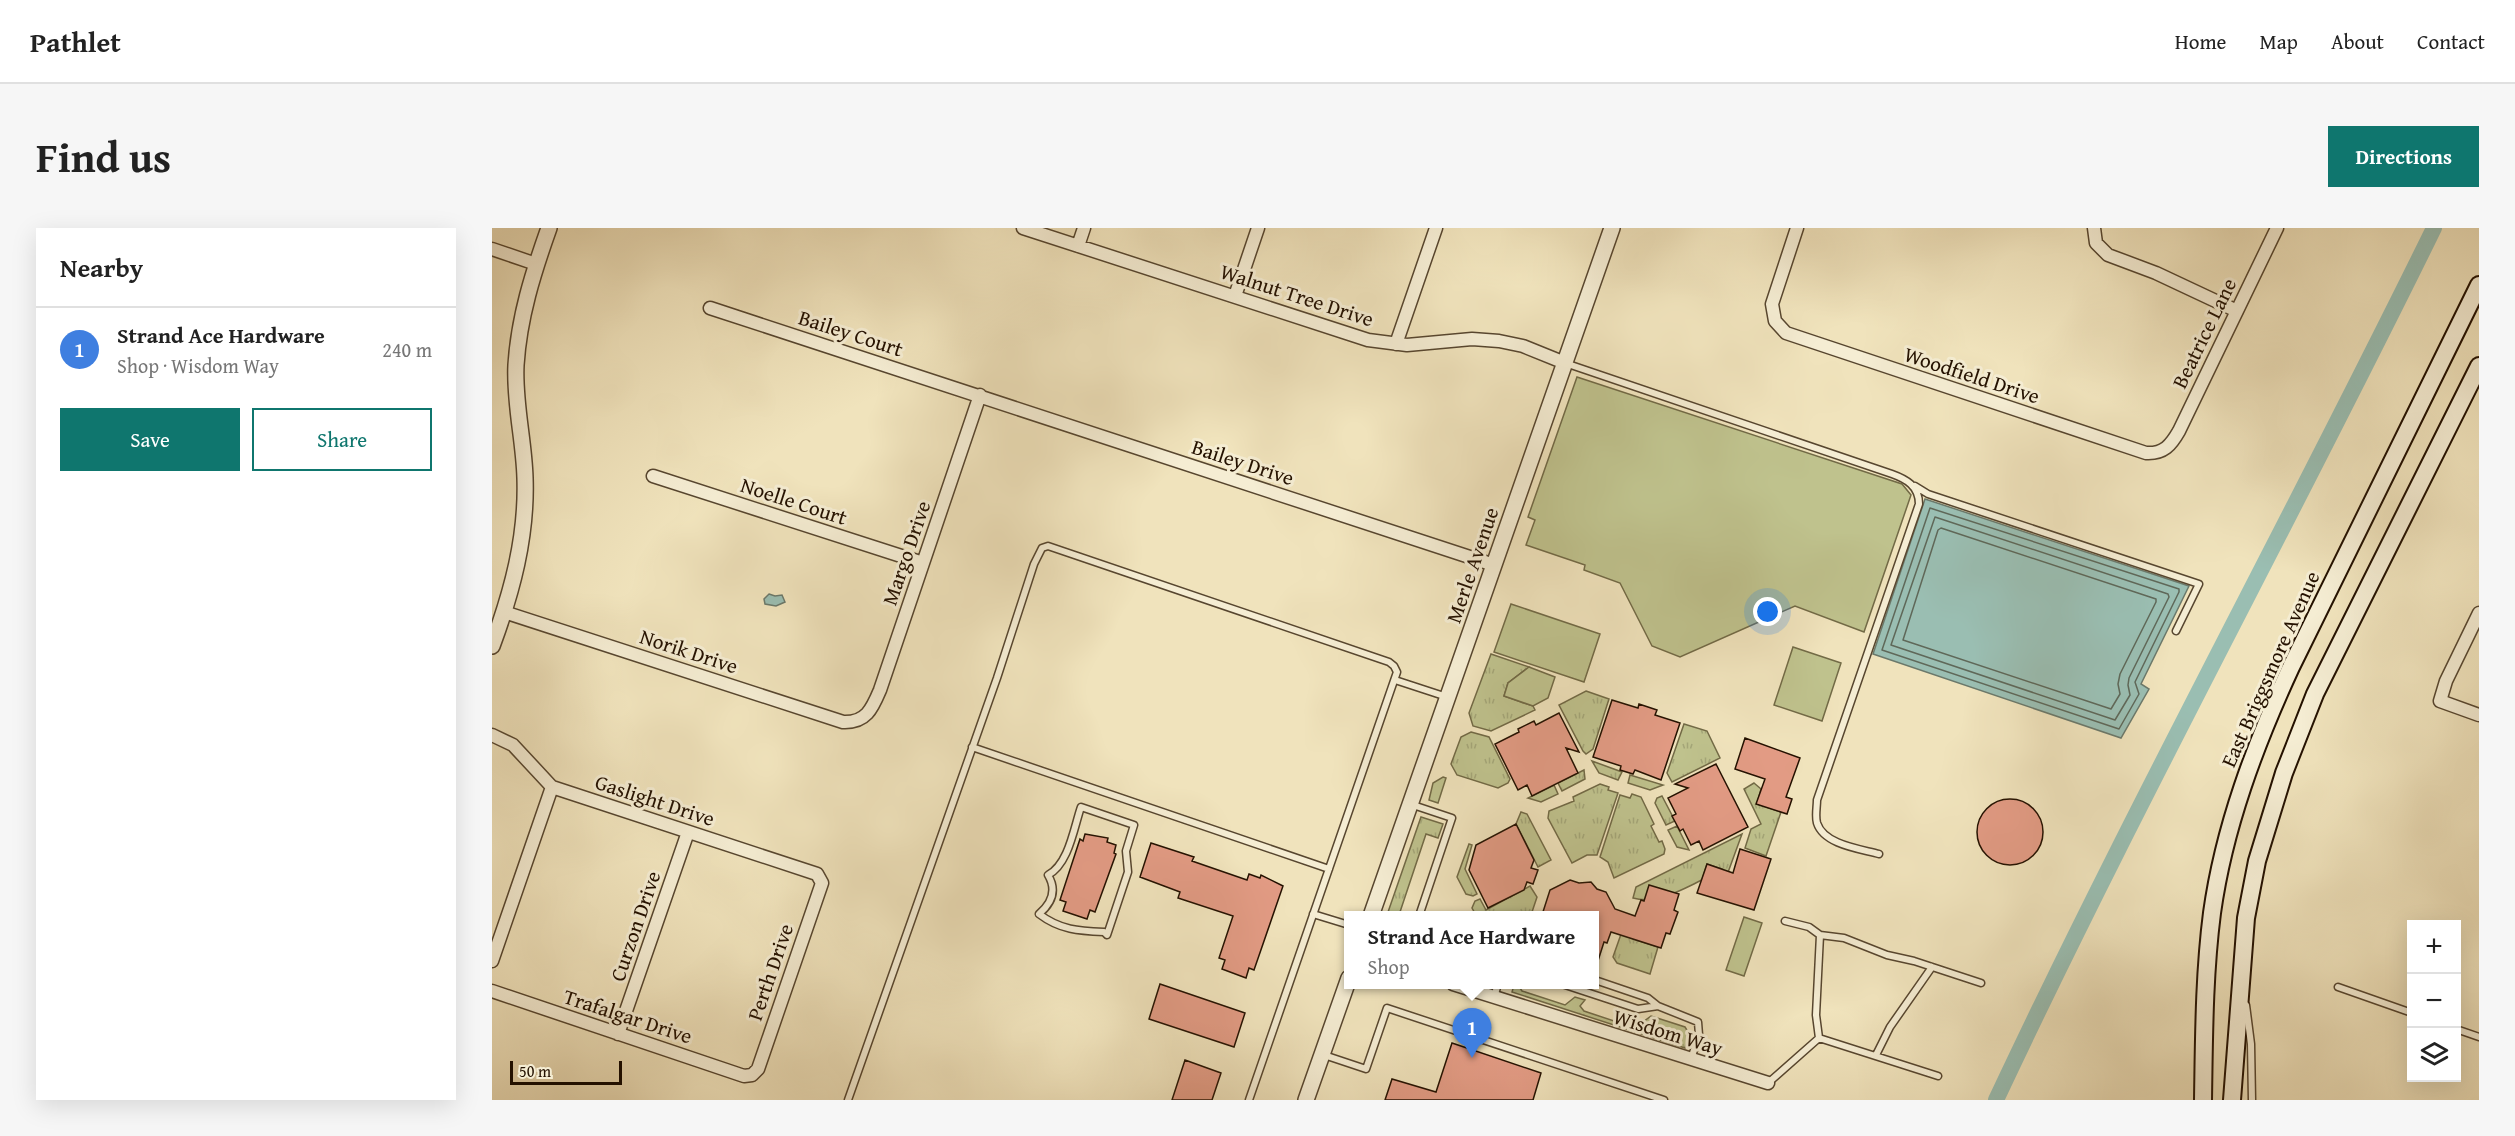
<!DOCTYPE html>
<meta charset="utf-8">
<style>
body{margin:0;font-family:"Gentium Book Plus",serif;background:#f6f6f6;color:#222}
.controls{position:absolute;right:18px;bottom:18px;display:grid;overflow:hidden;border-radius:0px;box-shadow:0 6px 24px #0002}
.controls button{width:54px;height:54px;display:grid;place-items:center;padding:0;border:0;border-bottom:2px solid #e0e0e0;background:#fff;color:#222;font:30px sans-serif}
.scale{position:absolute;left:18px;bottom:15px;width:112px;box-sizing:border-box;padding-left:6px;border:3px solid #241100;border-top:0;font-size:16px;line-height:21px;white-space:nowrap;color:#241100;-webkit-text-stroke:4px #f5edd3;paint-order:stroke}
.you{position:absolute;left:1276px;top:384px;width:21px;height:21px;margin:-15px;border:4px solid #fff;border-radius:50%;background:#1a73e8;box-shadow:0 0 0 9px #1a73e833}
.badge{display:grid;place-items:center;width:39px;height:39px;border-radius:50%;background:#0f766e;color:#fff;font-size:20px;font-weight:700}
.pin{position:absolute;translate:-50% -50px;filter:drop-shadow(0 2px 3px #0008)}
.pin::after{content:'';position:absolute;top:32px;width:21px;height:18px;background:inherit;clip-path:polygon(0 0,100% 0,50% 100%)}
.popup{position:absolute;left:852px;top:683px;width:255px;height:78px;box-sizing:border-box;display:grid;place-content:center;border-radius:0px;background:#fff;filter:drop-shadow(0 2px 4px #0005);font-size:20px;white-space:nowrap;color:#767676}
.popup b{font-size:22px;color:#222}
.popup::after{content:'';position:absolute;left:50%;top:100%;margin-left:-12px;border:12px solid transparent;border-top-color:#fff}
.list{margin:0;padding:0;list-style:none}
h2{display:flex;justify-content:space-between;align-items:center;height:78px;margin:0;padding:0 24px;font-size:26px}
h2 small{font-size:20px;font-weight:400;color:#767676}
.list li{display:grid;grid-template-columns:39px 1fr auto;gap:18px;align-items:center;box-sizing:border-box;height:84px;padding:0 24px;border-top:2px solid #e0e0e0}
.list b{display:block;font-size:22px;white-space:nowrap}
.list p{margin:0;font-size:20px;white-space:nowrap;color:#767676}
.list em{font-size:20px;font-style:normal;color:#767676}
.actions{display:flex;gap:12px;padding:18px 24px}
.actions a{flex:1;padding:14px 0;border:2px solid #0f766e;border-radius:0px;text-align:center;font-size:21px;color:#0f766e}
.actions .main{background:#0f766e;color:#fff}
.icon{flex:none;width:33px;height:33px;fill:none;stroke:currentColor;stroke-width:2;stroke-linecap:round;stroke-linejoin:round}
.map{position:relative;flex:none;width:1987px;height:872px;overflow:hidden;border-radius:0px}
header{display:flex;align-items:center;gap:36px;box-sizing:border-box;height:84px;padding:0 30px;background:#fff;border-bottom:2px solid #e0e0e0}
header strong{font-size:28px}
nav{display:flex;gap:33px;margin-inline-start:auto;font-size:21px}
.intro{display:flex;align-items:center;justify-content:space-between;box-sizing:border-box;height:144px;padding:0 36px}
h1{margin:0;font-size:42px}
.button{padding:15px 27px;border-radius:0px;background:#0f766e;color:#fff;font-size:21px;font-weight:700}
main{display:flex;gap:36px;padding:0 36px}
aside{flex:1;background:#fff;border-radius:0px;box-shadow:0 6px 24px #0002}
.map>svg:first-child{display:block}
.grass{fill:url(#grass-tufts);stroke:#726a46;stroke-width:1.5}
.park{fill:#bfc28d;stroke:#726a46;stroke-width:1.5}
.water{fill:#9abeb2;stroke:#6b796b;stroke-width:1.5}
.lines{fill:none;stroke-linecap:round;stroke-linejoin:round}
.shore{stroke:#5f6859;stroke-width:1.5}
.canal{stroke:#9abeb2;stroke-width:16}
.building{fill:#e29b84;stroke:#241100;stroke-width:1.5}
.service-casing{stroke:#57462f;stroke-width:9}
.minor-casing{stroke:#57462f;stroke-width:15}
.tertiary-casing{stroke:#57462f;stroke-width:18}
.secondary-casing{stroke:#241100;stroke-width:20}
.service{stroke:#f5edd3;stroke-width:6}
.minor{stroke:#f5edd3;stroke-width:12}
.tertiary{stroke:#f5edd3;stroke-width:15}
.secondary{stroke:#f5edd3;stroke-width:16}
.labels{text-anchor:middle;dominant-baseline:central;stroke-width:6;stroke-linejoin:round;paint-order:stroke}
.street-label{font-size:21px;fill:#241100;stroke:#f5edd3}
</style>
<header>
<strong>Pathlet</strong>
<nav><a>Home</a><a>Map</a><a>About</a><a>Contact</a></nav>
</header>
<div class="intro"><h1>Find us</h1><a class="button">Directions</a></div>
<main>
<aside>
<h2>Nearby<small></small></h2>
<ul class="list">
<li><span class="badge" style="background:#3f7fe0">1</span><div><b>Strand Ace Hardware</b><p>Shop · Wisdom Way</p></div><em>240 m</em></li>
</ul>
<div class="actions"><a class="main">Save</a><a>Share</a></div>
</aside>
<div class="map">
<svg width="1987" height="872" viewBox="0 0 1987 872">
<defs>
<pattern id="grass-tufts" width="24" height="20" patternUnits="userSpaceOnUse" patternTransform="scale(1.5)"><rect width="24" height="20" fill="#bfc28d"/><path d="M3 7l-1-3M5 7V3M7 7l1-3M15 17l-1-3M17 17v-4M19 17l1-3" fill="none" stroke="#a4a678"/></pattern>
</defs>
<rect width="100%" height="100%" fill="#f0e3bc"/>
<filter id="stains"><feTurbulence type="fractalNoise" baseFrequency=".00333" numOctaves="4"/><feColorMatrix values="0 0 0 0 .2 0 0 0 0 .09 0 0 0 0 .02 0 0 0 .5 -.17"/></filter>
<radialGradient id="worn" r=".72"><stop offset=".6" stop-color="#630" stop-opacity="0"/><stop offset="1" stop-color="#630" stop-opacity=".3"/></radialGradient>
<path class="grass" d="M999,426L1037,439L1016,455L1012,468L1041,478L1043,482L999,503L981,498L977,485Z
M1094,463L1117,471L1101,521L1094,526L1091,523L1067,477Z
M1192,496L1215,503L1228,530L1180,554L1175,545Z
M979,504L997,509L1018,551L1016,555L1006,560L965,547L959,536L969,509Z
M1100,533L1130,544L1126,552L1107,545Z
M1092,542L1093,551L1070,563L1066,555Z
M1138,547L1171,557L1158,562L1136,555Z
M951,549L954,550L946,575L937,572L941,555Z
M1262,555L1269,561L1265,576L1289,584L1274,628L1253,620L1259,601L1269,596L1252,561Z
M1108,556L1117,559L1116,562L1126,565L1105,627H1095L1080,635L1056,590L1057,583L1082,573L1081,569Z
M1062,557L1066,566L1049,574L1036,570Z
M1140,566L1149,569L1162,596L1159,598L1167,614L1170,613L1173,621L1172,626L1122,650L1116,634L1108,629L1128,567L1138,570Z
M1170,568L1183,593L1174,597L1163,575L1165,570Z
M1029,584L1035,586L1059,632L1046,639L1024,596Z
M929,589L951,596L946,610L934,606L907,687H895Z
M1185,598L1197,622L1185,619L1176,602Z
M1250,606L1231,658L1221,668L1230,641L1215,636L1210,652C1189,662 1164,677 1141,670L1144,659Z
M977,616L980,617L973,641L985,666L981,668L974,666L965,649Z
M1038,658L1045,669L1039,687H984L980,680L983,673L988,671L994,682Z
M1134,692L1141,711L1166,719L1158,746L1125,735L1121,729Z
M1022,757H1026L1030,763L1073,777L1083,769L1093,772L1088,778L1092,783L1143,800L1159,788L1193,799L1198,807L1193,820L1020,764Z"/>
<path class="park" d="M1085,149L1410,256L1419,267L1372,404L1303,378L1188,429L1160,418L1128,355L1092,342L1093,337L1034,317L1043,292L1036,289Z
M1019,376L1108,406L1092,454L1002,424Z
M1301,419L1349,435L1330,493L1282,477Z
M1037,439L1063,449L1056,470L1041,478L1012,468L1016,455Z
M1252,689L1270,695L1252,748L1234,742Z"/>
<path class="water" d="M1433,271L1697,358L1649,456L1657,461L1629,510L1381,426Z
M277,366L283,368L290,367L293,374L284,378L273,376L272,371Z"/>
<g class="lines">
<path class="shore" d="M1438,280L1687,361V364L1643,454L1647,466L1627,501L1390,422Z
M1443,289L1676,366L1677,369L1637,450L1636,457L1638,467L1623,492L1399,417Z
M1449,300L1664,371V374L1628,446L1626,456L1628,466L1619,481L1411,412L1446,302Z"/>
<path class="canal" d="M1504,872C1642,578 1799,292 1942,0"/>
</g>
<path class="building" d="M1120,472L1146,480L1147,476L1165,482L1163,487L1188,495L1169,552L1143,542L1141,546L1128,542L1129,538L1101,529Z
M1067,485L1087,524L1074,520L1086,545L1040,568L1035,557L1026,562L1003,516L1027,504L1026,501L1042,493L1044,497Z
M1253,510L1308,530L1294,569L1300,571L1295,586L1264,576L1273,551L1243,541Z
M1224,536L1256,599L1211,622L1207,613L1199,617L1191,601L1188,603L1180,588L1184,586L1176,570L1196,560L1183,556Z
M1485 604a33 33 0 1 1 66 0a33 33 0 1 1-66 0Z
M1024,596L1042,632L1039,640L1046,642L1041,656L1035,654L1032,662L996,680L977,642L984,617Z
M593,606L616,610L615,614L624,617L622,625L624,626L603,684L598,682L595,691L571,683L574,674L568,672L588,611L591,613Z
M659,615L702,629L700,633L755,652L757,646L768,650L769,647L791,658L762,742L757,740L754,750L730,741L733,732L727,730L741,688L686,670L688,664L648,649Z
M1248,621L1279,631L1262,682L1205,665L1215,636L1241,645Z
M1078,652L1087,655L1099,654L1105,661L1114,664L1123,681L1143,688L1149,672L1152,673L1157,657L1187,666L1182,682L1186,684L1178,706L1174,705L1169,720L1119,704L1115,715L1112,714L1105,736L1103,735V687H1050L1058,662Z
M668,756L753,785L742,819L657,791Z
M960,815L1049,845L1041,872H893L900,851L944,864Z
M693,832L729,845L720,872H680Z"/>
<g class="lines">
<defs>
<path id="service" d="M1073,135L1400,246C1414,251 1427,258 1427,276L1325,572C1325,579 1323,588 1325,595C1332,617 1369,621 1387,626
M1423,258L1436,266L1707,356L1684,403
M903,452L955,469
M480,519L837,641
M918,576L960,590L927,688
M589,579L642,597L634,623L636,644L615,707L612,704C587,703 568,702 547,686C560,675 565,662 556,647C577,636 582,599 589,579Z
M821,686L857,697
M1328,707L1352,710L1395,727L1422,733L1489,755
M1103,752L1156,770L1166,778L1206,794L1207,807L1199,831
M1070,756L1146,781L1166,778
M1846,759L1920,785
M1002,769L1006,756
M1754,777L1759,816L1760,872
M1964,801L1987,809
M1327,810L1446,848
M832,827L874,841L895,780L1172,872
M1384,827L1398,799L1440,739
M1276,855L1327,810L1324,787L1328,707L1317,699L1293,693
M356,872L505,450L542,336L550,320L556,318L897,434L902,438L905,444L757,872"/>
<path id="minor" d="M531,0L876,112L915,117L980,111L1007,113L1031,118L1073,135
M1305,0L1280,76L1283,93L1294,105L1654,225C1672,226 1679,217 1687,203L1785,0
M1602,0L1604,15L1616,27L1664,45L1745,83
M586,18L592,0
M0,21L44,36
M743,68L766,0
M218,80L1002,337
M904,116L944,0
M161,248L431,335
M12,384L351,494C374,495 380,481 388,462L488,167
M1987,385L1954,453L1948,473L1987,487
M0,507L21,517L60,559L325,646L330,655L266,841L260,847L252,848L0,763
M0,733L60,559
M961,756L1276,855
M126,806L196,604"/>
<path id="tertiary" d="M0,418C20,364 35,309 33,250C32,212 22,175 24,137C27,89 41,45 57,0
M879,688L1120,0
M814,872L857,750"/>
<path id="secondary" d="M1711,872C1712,810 1712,747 1720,685C1732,599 1763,517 1799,439L1987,57
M1740,872L1754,690L1765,633L1792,545L1823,466L1987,138"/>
</defs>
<use href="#service" class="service-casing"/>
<use href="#minor" class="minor-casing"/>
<use href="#tertiary" class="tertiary-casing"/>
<use href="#secondary" class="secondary-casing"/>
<use href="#service" class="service"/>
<use href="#minor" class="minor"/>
<use href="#tertiary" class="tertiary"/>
<use href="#secondary" class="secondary"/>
</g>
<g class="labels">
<g class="street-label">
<text transform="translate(805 67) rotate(18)">Walnut Tree Drive</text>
<text transform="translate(359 105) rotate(18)">Bailey Court</text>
<text transform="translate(1712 105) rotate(-64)">Beatrice Lane</text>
<text transform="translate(1480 147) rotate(18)">Woodfield Drive</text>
<text transform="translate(751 234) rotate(18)">Bailey Drive</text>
<text transform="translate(302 273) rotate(18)">Noelle Court</text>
<text transform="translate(414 325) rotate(-71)">Margo Drive</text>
<text transform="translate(980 337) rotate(-71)">Merle Avenue</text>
<text transform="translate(197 423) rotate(18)">Norik Drive</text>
<text transform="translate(1778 441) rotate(-66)">East Briggsmore Avenue</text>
<text transform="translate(163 572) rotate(18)">Gaslight Drive</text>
<text transform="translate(143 698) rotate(-71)">Curzon Drive</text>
<text transform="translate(278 744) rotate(-71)">Perth Drive</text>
<text transform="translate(136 788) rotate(18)">Trafalgar Drive</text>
<text transform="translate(1176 804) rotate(17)">Wisdom Way</text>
</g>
</g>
<rect width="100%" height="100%" filter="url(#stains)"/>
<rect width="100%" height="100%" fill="url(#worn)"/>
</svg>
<div class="controls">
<button>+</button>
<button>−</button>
<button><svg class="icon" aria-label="layers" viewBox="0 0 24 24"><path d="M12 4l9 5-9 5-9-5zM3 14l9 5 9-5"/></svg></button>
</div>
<div class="scale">50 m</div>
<div class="you"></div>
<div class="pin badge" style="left:980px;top:830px;background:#3f7fe0">1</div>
<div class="popup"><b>Strand Ace Hardware</b>Shop</div>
</div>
</main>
